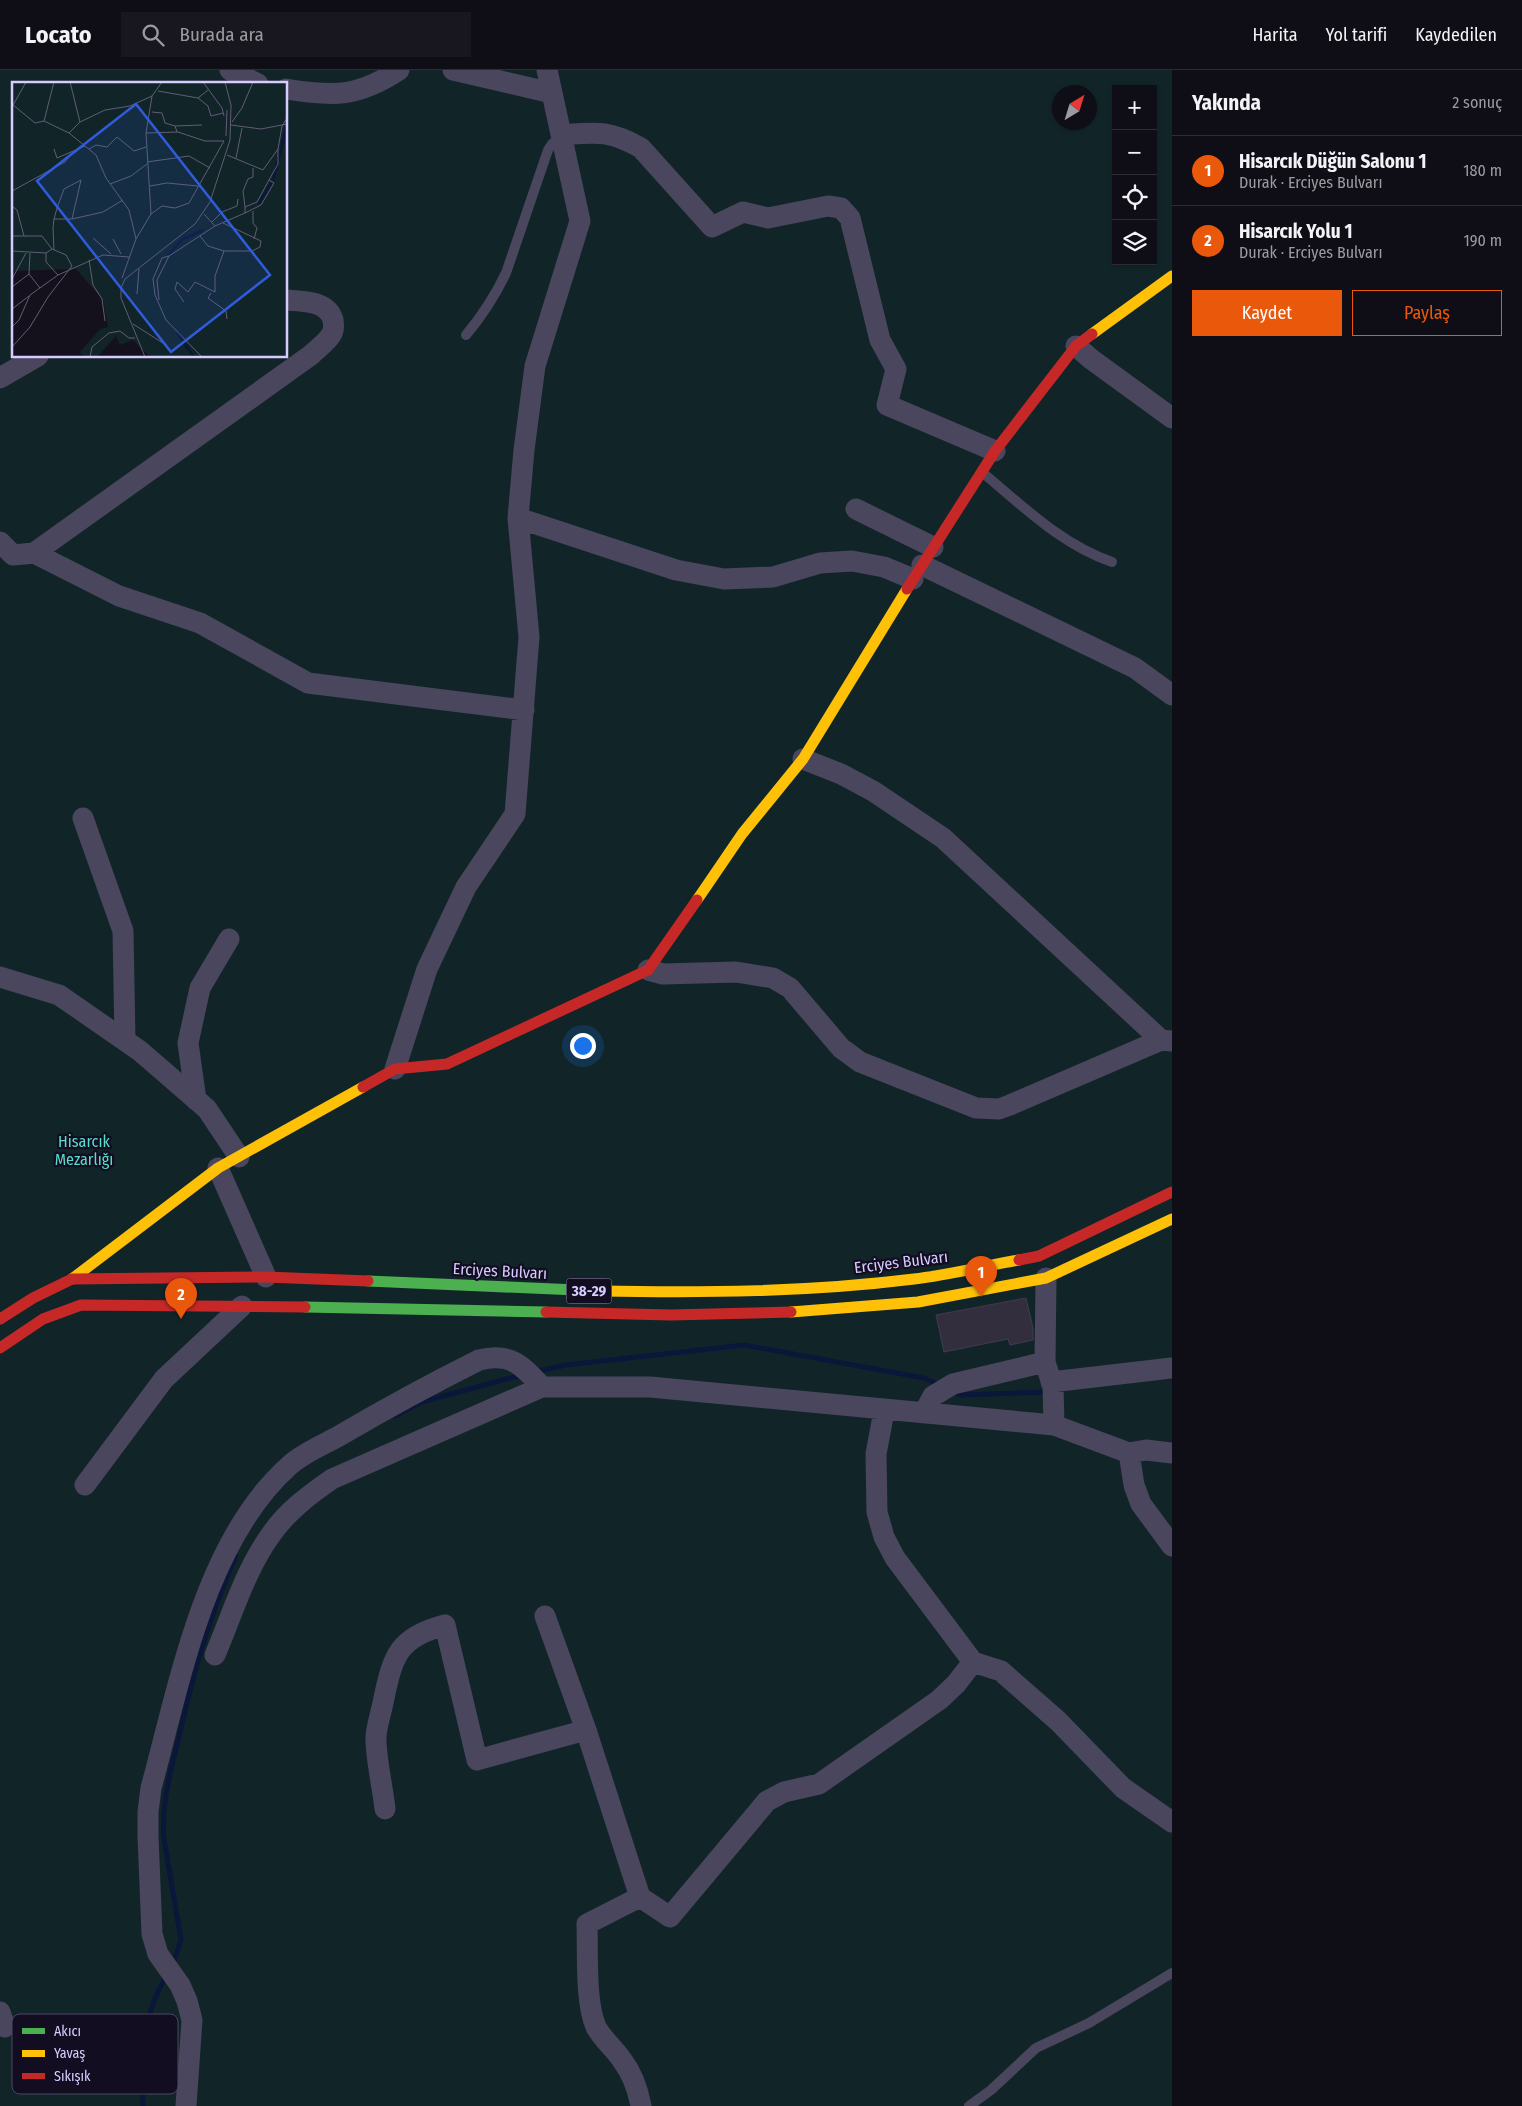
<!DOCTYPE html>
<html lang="tr">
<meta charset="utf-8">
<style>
body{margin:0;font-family:"Fira Sans Condensed",sans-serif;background:#18161e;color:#f1f3f6}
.controls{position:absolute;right:15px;top:15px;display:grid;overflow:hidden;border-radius:0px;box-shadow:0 1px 4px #0004}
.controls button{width:45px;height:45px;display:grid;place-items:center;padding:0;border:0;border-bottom:1px solid #2f2d34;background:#0f0d15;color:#f1f3f6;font:25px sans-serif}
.compass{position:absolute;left:1052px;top:15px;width:45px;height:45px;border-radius:50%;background:#0f0d15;box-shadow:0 1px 4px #0004;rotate:38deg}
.you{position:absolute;left:582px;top:975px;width:18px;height:18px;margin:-12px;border:4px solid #fff;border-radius:50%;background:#1a73e8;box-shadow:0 0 0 8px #1a73e833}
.badge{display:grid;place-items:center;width:32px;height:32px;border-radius:50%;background:#ea580c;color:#fff;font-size:16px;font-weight:700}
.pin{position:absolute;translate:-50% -41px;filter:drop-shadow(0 1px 2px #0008)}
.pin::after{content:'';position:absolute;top:26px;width:18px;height:15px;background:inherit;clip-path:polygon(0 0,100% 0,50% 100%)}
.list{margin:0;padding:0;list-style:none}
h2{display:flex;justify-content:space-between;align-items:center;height:65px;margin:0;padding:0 20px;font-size:21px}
h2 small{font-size:16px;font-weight:400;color:#9b9ca0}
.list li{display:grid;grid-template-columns:32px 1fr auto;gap:15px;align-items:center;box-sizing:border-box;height:70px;padding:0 20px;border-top:1px solid #2f2d34}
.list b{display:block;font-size:19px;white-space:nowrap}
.list p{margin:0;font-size:16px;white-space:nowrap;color:#9b9ca0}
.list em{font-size:16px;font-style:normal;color:#9b9ca0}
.actions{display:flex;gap:10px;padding:15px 20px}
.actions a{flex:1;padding:11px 0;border:1px solid #ea580c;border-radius:0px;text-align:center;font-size:18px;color:#ea580c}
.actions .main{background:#ea580c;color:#fff}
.icon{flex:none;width:28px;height:28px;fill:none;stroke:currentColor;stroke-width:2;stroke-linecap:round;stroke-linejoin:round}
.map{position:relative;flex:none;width:1172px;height:2036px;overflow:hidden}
header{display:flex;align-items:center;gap:30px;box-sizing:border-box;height:70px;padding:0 25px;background:#0f0d15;border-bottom:1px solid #2f2d34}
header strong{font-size:24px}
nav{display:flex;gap:28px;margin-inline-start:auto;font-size:18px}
.search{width:350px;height:45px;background:#18161e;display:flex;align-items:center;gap:12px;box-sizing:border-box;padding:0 18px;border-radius:0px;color:#9b9ca0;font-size:19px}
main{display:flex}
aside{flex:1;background:#0f0d15}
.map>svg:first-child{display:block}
.green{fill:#112528;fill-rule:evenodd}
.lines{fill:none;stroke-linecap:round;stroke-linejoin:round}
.stream{stroke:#0a163a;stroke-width:5}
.building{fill:#322e3e;stroke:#413b50}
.lane{stroke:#4a465d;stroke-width:10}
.street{stroke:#4a465d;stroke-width:21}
.fast{stroke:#4caf50;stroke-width:11}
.slow{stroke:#ffc107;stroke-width:11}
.jam{stroke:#c62828;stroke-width:11}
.labels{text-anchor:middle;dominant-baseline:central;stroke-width:4.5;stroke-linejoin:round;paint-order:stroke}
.shield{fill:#120d20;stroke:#9c93bc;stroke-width:1}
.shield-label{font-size:15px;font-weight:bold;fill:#d7ccff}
.park-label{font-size:16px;fill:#59decb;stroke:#120d20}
.street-label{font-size:16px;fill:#d7ccff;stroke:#120d20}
.inset-river{fill:none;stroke:#0a163a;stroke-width:2.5}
.inset-road{fill:none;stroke:#625c77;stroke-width:1}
.view{fill:#305bdc;fill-opacity:0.15;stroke:#305bdc;stroke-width:2.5}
.inset-edge{fill:none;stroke:#d7ccff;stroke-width:2.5}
.key{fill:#120d20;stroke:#4d4663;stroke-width:1}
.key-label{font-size:14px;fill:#d7ccff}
</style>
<header>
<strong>Locato</strong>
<div class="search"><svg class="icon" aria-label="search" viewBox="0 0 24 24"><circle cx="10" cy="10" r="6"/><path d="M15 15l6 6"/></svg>Burada ara</div>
<nav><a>Harita</a><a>Yol tarifi</a><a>Kaydedilen</a></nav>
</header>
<main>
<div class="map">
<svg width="1172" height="2036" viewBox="0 0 1172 2036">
<rect width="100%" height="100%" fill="#14111c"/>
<path class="green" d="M0,0H1172V2036H0ZM14,14H286V286H14ZM1116,19H1153V191H1116ZM1060,22H1090V52H1060Z"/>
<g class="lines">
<path class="stream" d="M535,1302L566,1295L744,1275L924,1308L940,1315
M953,1321L961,1325L1048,1322
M395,1346L421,1332L522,1305
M173,1894L181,1870L164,1769C161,1735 170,1704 178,1671C193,1605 208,1549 236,1486
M143,2036C142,1988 141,1948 166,1906"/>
</g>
<path class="building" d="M1026,1228L1033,1258V1270L1010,1275L1008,1269L944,1282L936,1245Z"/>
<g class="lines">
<path class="lane" d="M466,265C482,246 495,226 506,203L548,80L552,74L561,66
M983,403C1024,437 1062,475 1112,492
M969,2036L991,2020L1036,1978L1089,1953L1172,1903"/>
<path class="street" d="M230,0L258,14
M453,0L552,23
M286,19C334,27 358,27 399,0
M562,65C597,62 610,60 641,78L712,157L743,142L768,148L828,136L841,138L850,148L880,270L896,299L887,335L995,381
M1076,276L1091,289L1172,348
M0,308L38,286
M856,439L933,477
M518,448L676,500L724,509L773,507L820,493L852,491L884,497L913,509
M0,472L13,485L34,483L311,285C317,279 326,273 331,265C334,261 334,256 333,250C328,231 303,231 286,230
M34,483L119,526L200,553L308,613L524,640
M922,495L1135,598L1172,625
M803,689L841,704L873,721L943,768L1161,970
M83,748L123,861L125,970
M648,900L663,904L736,902L773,908L790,918L841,978L860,992L976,1038L999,1039L1010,1035L1161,970L1172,971
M0,907L59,925L140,981L207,1039L239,1087
M395,999L427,899L466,817L515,744L529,567L518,448L524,380L535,296L580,151L547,0
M196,1030L188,973L200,918L229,869
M218,1098L266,1207
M1046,1208L1045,1292L1053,1317L1054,1355L1129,1383L1146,1380L1172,1383
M1051,1312L1172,1298
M884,1341L876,1384L877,1442L884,1467L895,1488L973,1592L1001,1601L1058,1651L1123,1718L1172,1752
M924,1343L933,1326L953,1314L1045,1292
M1129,1383L1134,1415L1141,1434L1172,1476
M85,1415L164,1309L242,1236
M545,1546L586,1660
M215,1585C232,1545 245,1501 270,1466C286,1442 309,1425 332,1409L542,1317H650L1054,1355
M385,1739C383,1718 375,1685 376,1666C377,1654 382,1640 384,1628C393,1585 399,1567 445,1555L477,1690L586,1660L640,1827L670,1847L767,1731L784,1722L819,1714L939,1630L956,1614L973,1592
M640,1827L587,1854C588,1882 585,1932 596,1957C603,1970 614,1978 622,1990C632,2003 638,2020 641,2036
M0,1942L5,1957
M186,2036L192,1950L187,1931L180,1915L158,1884L152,1864L148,1766V1742L151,1718C180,1612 205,1470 290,1395C303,1383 323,1375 339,1366C385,1339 431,1314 479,1290C510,1282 522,1295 542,1317"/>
<path class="fast" d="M368,1211L600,1221
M305,1237L546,1242"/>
<path class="slow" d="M1092,264L1172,206
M697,830L742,764L803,689L907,519
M72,1209L218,1098L363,1017
M600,1221C704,1223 810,1222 914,1209C949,1205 984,1196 1019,1190
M791,1242L918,1232L1046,1208L1172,1149"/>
<path class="jam" d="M907,519L995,381L1076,276L1092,264
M363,1017L395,999L447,994L648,900L697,830
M1019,1190L1039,1186L1172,1122
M546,1242L671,1245L791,1242
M0,1249L33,1228L72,1209L266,1207L368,1211
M0,1278L43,1249L81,1235L305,1237"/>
</g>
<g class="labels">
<rect class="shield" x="566.5" y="1208.5" width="45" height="25" rx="4"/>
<g class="shield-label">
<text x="589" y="1221">38-29</text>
</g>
<g class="park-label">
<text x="84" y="1071">Hisarcık<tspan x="84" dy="18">Mezarlığı</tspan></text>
</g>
<g class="street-label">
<text transform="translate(901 1192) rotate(-7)">Erciyes Bulvarı</text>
<text transform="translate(500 1201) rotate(3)">Erciyes Bulvarı</text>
</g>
</g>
<g transform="translate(12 12)">
<rect width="275" height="275" fill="#14111c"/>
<path d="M0,0H275V275H138L121,258L108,263L104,254L85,275H72L68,270L88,247L96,245L91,218L64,187L0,189Z" fill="#112528"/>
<path class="inset-river" d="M261,98L275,44M247,121L259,101M156,173L171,157L191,148M165,251L182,275"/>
<path class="inset-road" d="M58,0L68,40M191,0L210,26L212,34M146,9L186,16L196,8M186,16L196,24L199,34L211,31M0,22L23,41L32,39L57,51L84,73L94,96L117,128L124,157M0,25L14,0M140,30L150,31L153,41L163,44L165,50M32,39L42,0M220,40L230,26L241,0M219,43L249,47L275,42M163,44L190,43M57,51L68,40L93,28L118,24L140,14M134,51L166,50L193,59H212M214,54L215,28M42,67L45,76L73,64M77,67L84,63L95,65L105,55L122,69L134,65M215,73L251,88L266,67L270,44L275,36M224,76L230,46M135,80L177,74L198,86M98,102L119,94L135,82M138,104L155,101L186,104M0,109L53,80L59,72M0,124L5,128L12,154M233,125L231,109L236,97L241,95V86M241,129V141L245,146L242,157M233,131L249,123L262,101L257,98M139,132L150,124L163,126L177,121L212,59M192,132L203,144L233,131V125L245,120L257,98L266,82V67M42,137H60L69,98L52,107L45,126L42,137L41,146L42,168M60,137L91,130L111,118M200,140L210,130L225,124L226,117M0,154H30L40,167L54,173L60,184L36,215L18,245L0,265M188,154L196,164L212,169H240L248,165L249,159L211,141M81,156L99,172M101,157L109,172M0,169L34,171L40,167M34,171V180L46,193M157,174L150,176L141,197L143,213L154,238L190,275M77,178L81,203L90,217L93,239M17,192L28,206M110,196L124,157L139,132L134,51L140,14L150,0M0,197L14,171M0,205L17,192L18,171M199,211L196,216L214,229L215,237M125,212L127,187M147,218L145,198L157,174L203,144M172,220L163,207L165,200L176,210L183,200L203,210V194L212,169M0,227L17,214M121,242L154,263M0,245L7,238L18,213L46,193L91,173L117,175M78,275L80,265L97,251L108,249L117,256H123M133,275L109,216V206L113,197L183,142L198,120L218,58L219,23L213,0"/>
<path class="view" d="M124,22L258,193L159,270L25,99Z"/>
<rect width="275" height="275" class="inset-edge"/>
</g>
<rect x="12" y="1944" width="166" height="80" rx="8" class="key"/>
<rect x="22" y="1958" width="23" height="6" fill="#4caf50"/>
<rect x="22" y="1980" width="23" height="7" fill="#ffc107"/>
<rect x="22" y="2003" width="23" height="6" fill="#c62828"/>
<g class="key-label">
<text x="54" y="1966">Akıcı</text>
<text x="54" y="1988">Yavaş</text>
<text x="54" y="2011">Sıkışık</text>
</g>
</svg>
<div class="controls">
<button>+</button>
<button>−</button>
<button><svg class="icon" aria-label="locate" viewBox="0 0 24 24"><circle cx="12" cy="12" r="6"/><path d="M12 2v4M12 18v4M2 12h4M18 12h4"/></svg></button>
<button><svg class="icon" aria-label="layers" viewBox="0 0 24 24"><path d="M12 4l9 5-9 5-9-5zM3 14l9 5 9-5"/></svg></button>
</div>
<svg class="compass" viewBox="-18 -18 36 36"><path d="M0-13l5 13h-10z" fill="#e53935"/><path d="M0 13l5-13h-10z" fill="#9b9ca0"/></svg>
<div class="you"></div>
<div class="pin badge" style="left:981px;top:1227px">1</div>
<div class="pin badge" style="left:181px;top:1249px">2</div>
</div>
<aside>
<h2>Yakında<small>2 sonuç</small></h2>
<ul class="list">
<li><span class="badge">1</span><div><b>Hisarcık Düğün Salonu 1</b><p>Durak · Erciyes Bulvarı</p></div><em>180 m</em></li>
<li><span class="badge">2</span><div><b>Hisarcık Yolu 1</b><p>Durak · Erciyes Bulvarı</p></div><em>190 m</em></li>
</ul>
<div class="actions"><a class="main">Kaydet</a><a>Paylaş</a></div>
</aside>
</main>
